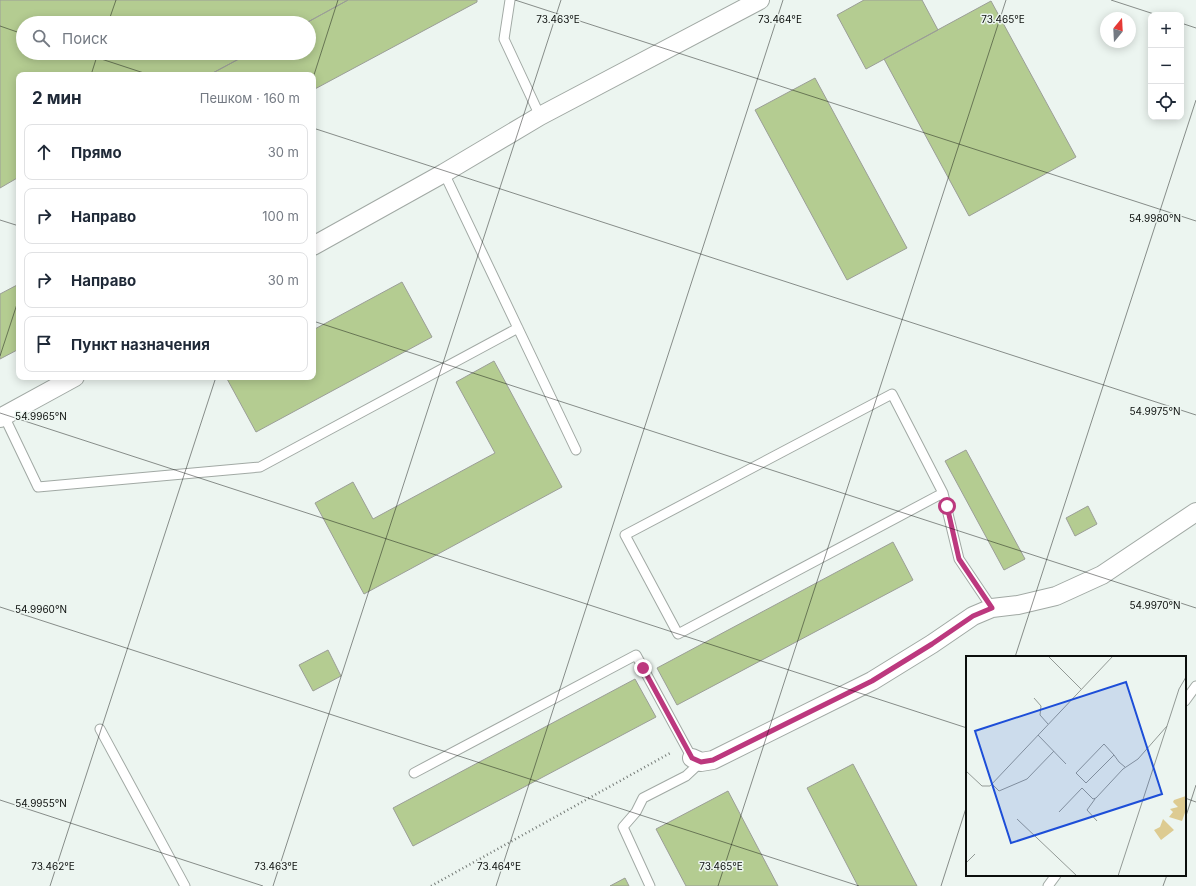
<!DOCTYPE html>
<html lang="ru">
<meta charset="utf-8">
<style>
body{margin:0;font-family:Inter,sans-serif;background:#f2f2f3;color:#1f2937}
.controls{position:absolute;right:12px;top:12px;display:grid;overflow:hidden;border-radius:8px;box-shadow:0 2px 10px #0003}
.controls button{width:36px;height:36px;display:grid;place-items:center;padding:0;border:0;border-bottom:1px solid #e0e1e3;background:#fff;color:#1f2937;font:20px sans-serif}
.compass{position:absolute;left:1100px;top:12px;width:36px;height:36px;border-radius:50%;background:#fff;box-shadow:0 2px 10px #0003;rotate:18deg}
.stop{position:absolute;width:12px;height:12px;margin:-9px;border:3px solid #bc387e;border-radius:50%;background:#fff}
.stop.end{background:#bc387e;border-color:#fff;box-shadow:0 1px 4px #0008}
.list{margin:0;padding:0;list-style:none}
h2{display:flex;justify-content:space-between;align-items:center;height:52px;margin:0;padding:0 16px;font-size:17px}
h2 small{font-size:13px;font-weight:400;color:#747a83}
.list li{display:grid;grid-template-columns:26px 1fr auto;gap:12px;align-items:center;box-sizing:border-box;height:56px;margin:0 8px 8px;padding:0 8px;border:1px solid #e0e1e3;border-radius:8px}
.list b{display:block;font-size:15px;white-space:nowrap}
.list em{font-size:13px;font-style:normal;color:#747a83}
.icon{flex:none;width:22px;height:22px;fill:none;stroke:currentColor;stroke-width:2;stroke-linecap:round;stroke-linejoin:round}
.map{position:relative;flex:none;width:1196px;height:886px;overflow:hidden}
.search{position:absolute;background:#fff;box-shadow:0 2px 10px #0003;left:16px;top:16px;width:300px;height:44px;display:flex;align-items:center;gap:10px;box-sizing:border-box;padding:0 14px;border-radius:22px;color:#747a83;font-size:15px}
.panel{position:absolute;background:#fff;box-shadow:0 2px 10px #0003;left:16px;top:72px;width:300px;height:308px;border-radius:8px}
.map>svg:first-child{display:block}
.building{fill:#b4cc91;stroke:#9b9e97}
.lines{fill:none;stroke-linecap:round;stroke-linejoin:round}
.lane-casing{stroke:#a1a9a4;stroke-width:11}
.street-casing{stroke:#a1a9a4;stroke-width:20}
.path{stroke:#747a76;stroke-width:2.5;stroke-dasharray:1 3;stroke-linecap:butt}
.lane{stroke:#fff;stroke-width:9}
.street{stroke:#fff;stroke-width:18}
.route{stroke:#bc387e;stroke-width:5}
.ticks{fill:none;stroke:#0b0e0c;stroke-width:1;stroke-opacity:0.45}
.inset-road{fill:none;stroke:#929995;stroke-width:1}
.view{fill:#1d4ed8;fill-opacity:0.15;stroke:#1d4ed8;stroke-width:2}
.inset-edge{fill:none;stroke:#0b0e0c;stroke-width:2}
.ticks-label{font-size:10px;text-anchor:middle;fill:#0b0e0c;stroke:#ecf5f0;stroke-width:3;stroke-linejoin:round;paint-order:stroke}
</style>
<div class="map">
<svg width="1196" height="886" viewBox="0 0 1196 886">
<rect width="100%" height="100%" fill="#ecf5f0"/>
<path class="building" d="M0,0H348L306,23H23V53H250L209,75H19V177L0,188Z
M348,0H477V2L313,90V75H209L250,53H309V23H306Z
M864,0H922L938,30L866,69L837,15Z
M991,1L1076,157L969,216L884,59Z
M815,78L907,248L847,280L755,110Z
M402,282L432,337L256,432L226,377H313V330Z
M19,284V349L0,359V294Z
M494,361L562,487L364,594L315,503L353,482L373,519L495,453L456,382Z
M966,450L1025,559L1004,570L945,461Z
M1088,506L1097,524L1075,536L1066,518Z
M893,542L913,580L677,705L657,668Z
M328,650L341,676L313,691L299,665Z
M635,679L656,717L413,846L393,808Z
M853,764L917,886H858L807,788Z
M728,791L778,886H686L656,829Z
M625,878L629,886H610Z"/>
<g class="lines">
<defs>
<path id="lane" d="M510,0L504,39L540,116
M444,173L576,450
M4,416L38,487L260,467L518,328
M943,493L678,634L625,535L892,394L943,493L959,559L992,608
M1185,701L1196,686
M100,729L185,886
M414,773L636,655L692,758
M650,886L623,827L636,812L643,798L686,776L701,762
M1048,886L1056,875"/>
<path id="street" d="M313,246L444,173L540,116L760,0
M0,418L75,377
M692,758L701,762L713,760L872,681L932,644L973,616L992,608L1018,605L1056,596L1102,575L1196,512"/>
</defs>
<use href="#lane" class="lane-casing"/>
<use href="#street" class="street-casing"/>
<path class="path" d="M431,886L672,752"/>
<use href="#lane" class="lane"/>
<use href="#street" class="street"/>
</g>
<g class="lines">
<path class="route" d="M643,668L692,758L701,762L713,760L872,681L932,644L973,616L992,608L959,559L947,506"/>
</g>
<path class="ticks" d="M515,0L1196,221M1111,0L1157,15M108,23L116,0M1181,23L1196,28M0,26L23,34M83,53L150,75M91,75L98,53M313,78L338,0M313,128L1196,415M0,220L19,226M313,321L1196,608M0,356L19,298M0,413L967,728M0,607L859,886M1015,657L1196,100M1185,798L1196,802M0,800L263,886M1185,819L1196,785M50,886L216,377M273,886L561,0M496,886L783,0M718,886L1006,0M941,886L967,805M1163,886L1167,875"/>
<g transform="translate(966 656)">
<rect width="220" height="220" fill="#ecf5f0"/>
<path d="M220,140V154L216,165L203,161L207,156L204,153L212,151L207,146L208,144ZM197,163L208,174L195,184L188,174L194,171Z" fill="#ddcb91"/>
<path class="inset-road" d="M82,0L115,33M68,42L75,50L74,59L82,68M72,79L100,108M148,99L120,127L110,117L138,88L148,99L153,106L159,111M0,115L16,130H24L147,0M26,128L33,135L61,123L88,95M129,143L121,154L131,165M93,156L116,132L127,143L130,142L157,113L172,103L201,70L213,33L220,21M51,163L111,220M0,207L9,198M152,220L201,70"/>
<path class="view" d="M160,26L196,138L45,187L9,75Z"/>
<rect width="220" height="220" class="inset-edge"/>
</g>
<g class="ticks-label">
<text x="558" y="23">73.463°E</text>
<text x="780" y="23">73.464°E</text>
<text x="1003" y="23">73.465°E</text>
<text x="1155" y="222">54.9980°N</text>
<text x="1155" y="415">54.9975°N</text>
<text x="41" y="420">54.9965°N</text>
<text x="1155" y="609">54.9970°N</text>
<text x="41" y="613">54.9960°N</text>
<text x="41" y="807">54.9955°N</text>
<text x="53" y="870">73.462°E</text>
<text x="276" y="870">73.463°E</text>
<text x="499" y="870">73.464°E</text>
<text x="721" y="870">73.465°E</text>
</g>
</svg>
<div class="controls">
<button>+</button>
<button>−</button>
<button><svg class="icon" aria-label="locate" viewBox="0 0 24 24"><circle cx="12" cy="12" r="6"/><path d="M12 2v4M12 18v4M2 12h4M18 12h4"/></svg></button>
</div>
<svg class="compass" viewBox="-18 -18 36 36"><path d="M0-13l5 13h-10z" fill="#e53935"/><path d="M0 13l5-13h-10z" fill="#747a83"/></svg>
<div class="stop" style="left:947px;top:506px"></div>
<div class="stop end" style="left:643px;top:668px"></div>
<div class="search"><svg class="icon" aria-label="search" viewBox="0 0 24 24"><circle cx="10" cy="10" r="6"/><path d="M15 15l6 6"/></svg>Поиск</div>
<section class="panel">
<h2>2 мин<small>Пешком · 160 m</small></h2>
<ul class="list">
<li><svg class="icon" aria-label="ahead" viewBox="0 0 24 24"><path d="M12 20V5M6 11l6-6 6 6"/></svg><div><b>Прямо</b></div><em>30 m</em></li>
<li><svg class="icon" aria-label="right" viewBox="0 0 24 24"><path d="M7 20v-9h11M14 6l5 5-5 5"/></svg><div><b>Направо</b></div><em>100 m</em></li>
<li><svg class="icon" aria-label="right" viewBox="0 0 24 24"><path d="M7 20v-9h11M14 6l5 5-5 5"/></svg><div><b>Направо</b></div><em>30 m</em></li>
<li><svg class="icon" aria-label="arrive" viewBox="0 0 24 24"><path d="M6 21V4h12l-3 4 3 4H6"/></svg><div><b>Пункт назначения</b></div></li>
</ul>
</section>
</div>
